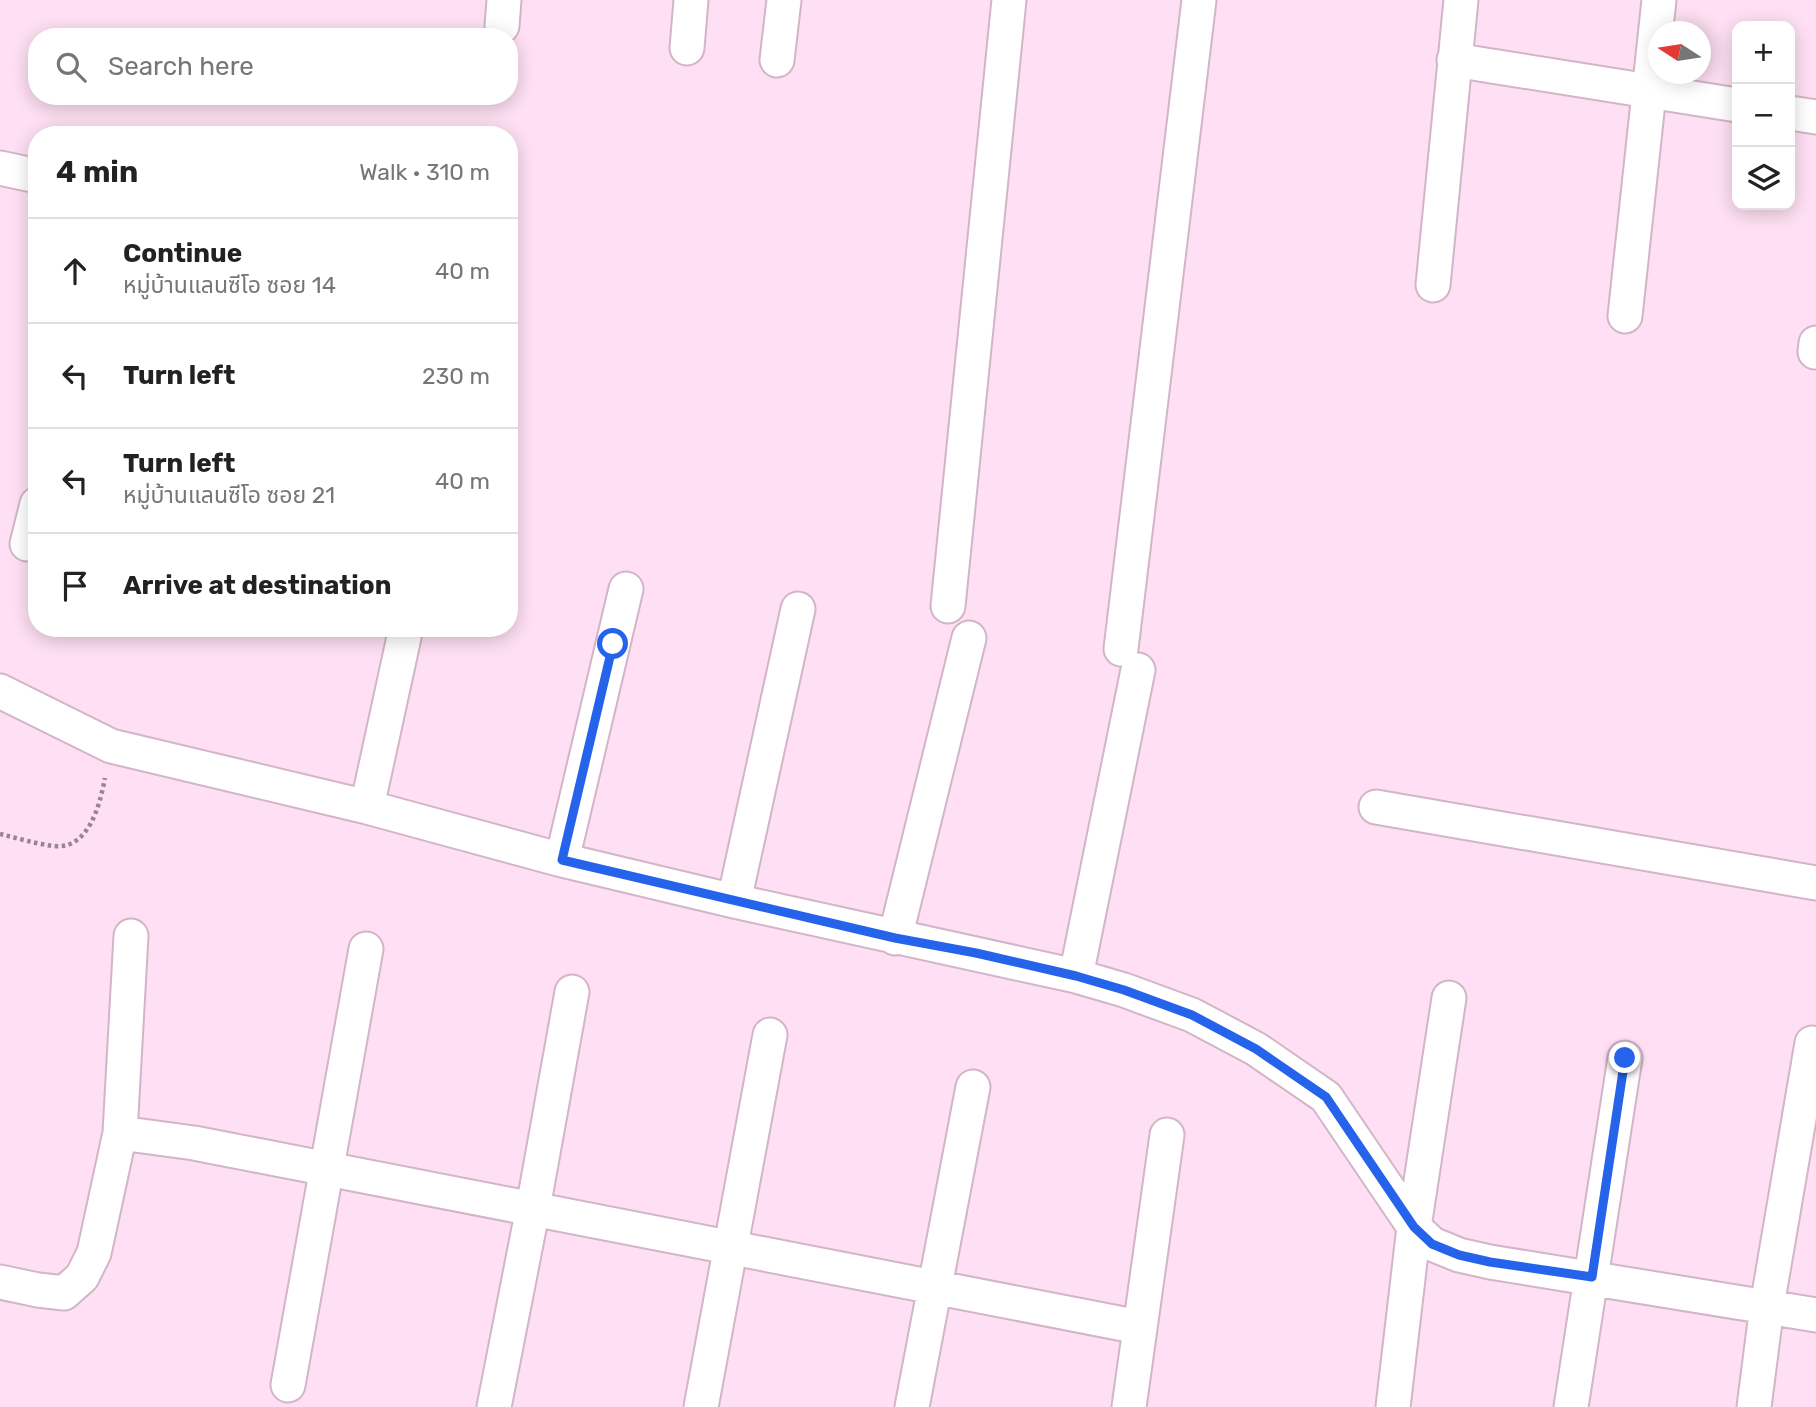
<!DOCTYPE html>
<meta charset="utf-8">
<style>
body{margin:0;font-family:Rubik,"Noto Sans Thai",sans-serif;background:#f6f6f6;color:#222}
.controls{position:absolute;right:21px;top:21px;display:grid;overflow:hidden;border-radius:14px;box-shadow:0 4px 18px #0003}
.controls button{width:63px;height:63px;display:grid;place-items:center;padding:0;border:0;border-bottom:2px solid #e0e0e0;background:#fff;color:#222;font:35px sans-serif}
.compass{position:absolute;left:1648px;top:21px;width:63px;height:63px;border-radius:50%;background:#fff;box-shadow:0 4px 18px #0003;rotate:282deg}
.stop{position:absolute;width:21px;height:21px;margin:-16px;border:5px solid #2563eb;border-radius:50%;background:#fff}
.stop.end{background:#2563eb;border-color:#fff;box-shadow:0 2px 7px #0008}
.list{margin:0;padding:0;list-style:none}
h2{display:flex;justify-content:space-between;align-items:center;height:91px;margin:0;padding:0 28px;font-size:30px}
h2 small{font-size:23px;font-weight:400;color:#767676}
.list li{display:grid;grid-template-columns:46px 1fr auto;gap:21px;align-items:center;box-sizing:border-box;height:105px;padding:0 28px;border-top:2px solid #e0e0e0}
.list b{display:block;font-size:26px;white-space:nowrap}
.list p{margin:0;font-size:23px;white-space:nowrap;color:#767676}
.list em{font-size:23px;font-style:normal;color:#767676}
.icon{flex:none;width:38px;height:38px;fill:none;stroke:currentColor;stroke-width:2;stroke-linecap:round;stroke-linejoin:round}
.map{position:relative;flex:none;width:1816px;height:1407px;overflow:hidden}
.search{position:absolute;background:#fff;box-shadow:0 4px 18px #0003;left:28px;top:28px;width:490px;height:77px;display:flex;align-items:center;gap:18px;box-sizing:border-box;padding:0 24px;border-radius:28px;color:#767676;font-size:26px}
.panel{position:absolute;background:#fff;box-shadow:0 4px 18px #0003;left:28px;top:126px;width:490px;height:511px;border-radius:28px}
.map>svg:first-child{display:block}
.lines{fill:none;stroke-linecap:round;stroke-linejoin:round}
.minor-casing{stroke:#d2b5c8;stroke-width:37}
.path{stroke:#998492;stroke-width:4.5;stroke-dasharray:3.5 3.5;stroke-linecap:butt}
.minor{stroke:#fff;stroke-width:33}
.route{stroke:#2563eb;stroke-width:9}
</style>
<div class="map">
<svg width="1816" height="1407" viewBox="0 0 1816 1407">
<rect width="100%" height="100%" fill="#fedff3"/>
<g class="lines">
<defs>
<path id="minor" d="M502,26L504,0
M687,48L691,0
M777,60L784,0
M1454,60L1737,105
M1790,113L1816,117
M0,168L37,176
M1433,285L1461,0
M1625,316L1659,0
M1815,352L1816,343
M27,544L37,504
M948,606L1009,0
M1121,649L1199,0
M0,691L111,746L367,807L562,860L734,901L1076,976L1124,990L1192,1015L1256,1049L1326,1097L1414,1227L1432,1244L1459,1255L1490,1262L1816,1315
M367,807L406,628
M1376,807L1816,883
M562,860L626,589
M734,901L798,609
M895,938L969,638
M1076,976L1138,670
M120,1133L131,936
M0,1282L38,1290L64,1293L82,1277L94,1253L120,1133L194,1143L1139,1327
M288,1385L366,949
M494,1407L533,1208L572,992
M701,1407L770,1035
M912,1407L973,1087
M1129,1407L1167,1135
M1393,1407L1414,1227L1449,998
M1571,1407L1625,1058
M1754,1407L1767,1306L1812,1043"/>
</defs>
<use href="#minor" class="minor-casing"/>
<path class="path" d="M0,834C17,838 36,844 54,846C89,850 100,804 105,778"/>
<use href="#minor" class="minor"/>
</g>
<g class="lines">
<path class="route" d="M613,644L562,860L895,938L976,953L1076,976L1124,990L1192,1015L1256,1049L1326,1097L1414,1227L1432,1244L1459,1255L1490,1262L1592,1277L1625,1058"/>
</g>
</svg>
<div class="controls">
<button>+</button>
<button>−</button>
<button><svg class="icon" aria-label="layers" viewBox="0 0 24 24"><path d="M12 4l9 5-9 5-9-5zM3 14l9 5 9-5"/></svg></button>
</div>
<svg class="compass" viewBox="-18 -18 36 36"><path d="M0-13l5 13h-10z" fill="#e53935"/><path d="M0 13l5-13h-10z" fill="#767676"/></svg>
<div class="stop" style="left:613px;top:644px"></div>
<div class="stop end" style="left:1625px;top:1058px"></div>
<div class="search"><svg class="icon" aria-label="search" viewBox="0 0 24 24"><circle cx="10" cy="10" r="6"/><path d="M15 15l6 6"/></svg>Search here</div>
<section class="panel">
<h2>4 min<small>Walk · 310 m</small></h2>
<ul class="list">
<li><svg class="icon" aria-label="ahead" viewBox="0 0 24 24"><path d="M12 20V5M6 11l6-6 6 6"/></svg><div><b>Continue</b><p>หมู่บ้านแลนซีโอ ซอย 14</p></div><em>40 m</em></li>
<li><svg class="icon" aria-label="left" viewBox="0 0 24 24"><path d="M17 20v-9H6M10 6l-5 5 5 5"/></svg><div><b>Turn left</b></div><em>230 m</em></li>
<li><svg class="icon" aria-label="left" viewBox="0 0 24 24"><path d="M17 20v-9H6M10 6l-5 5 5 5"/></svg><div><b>Turn left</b><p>หมู่บ้านแลนซีโอ ซอย 21</p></div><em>40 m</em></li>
<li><svg class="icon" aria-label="arrive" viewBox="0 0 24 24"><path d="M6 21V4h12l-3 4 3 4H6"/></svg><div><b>Arrive at destination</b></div></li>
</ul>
</section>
</div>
